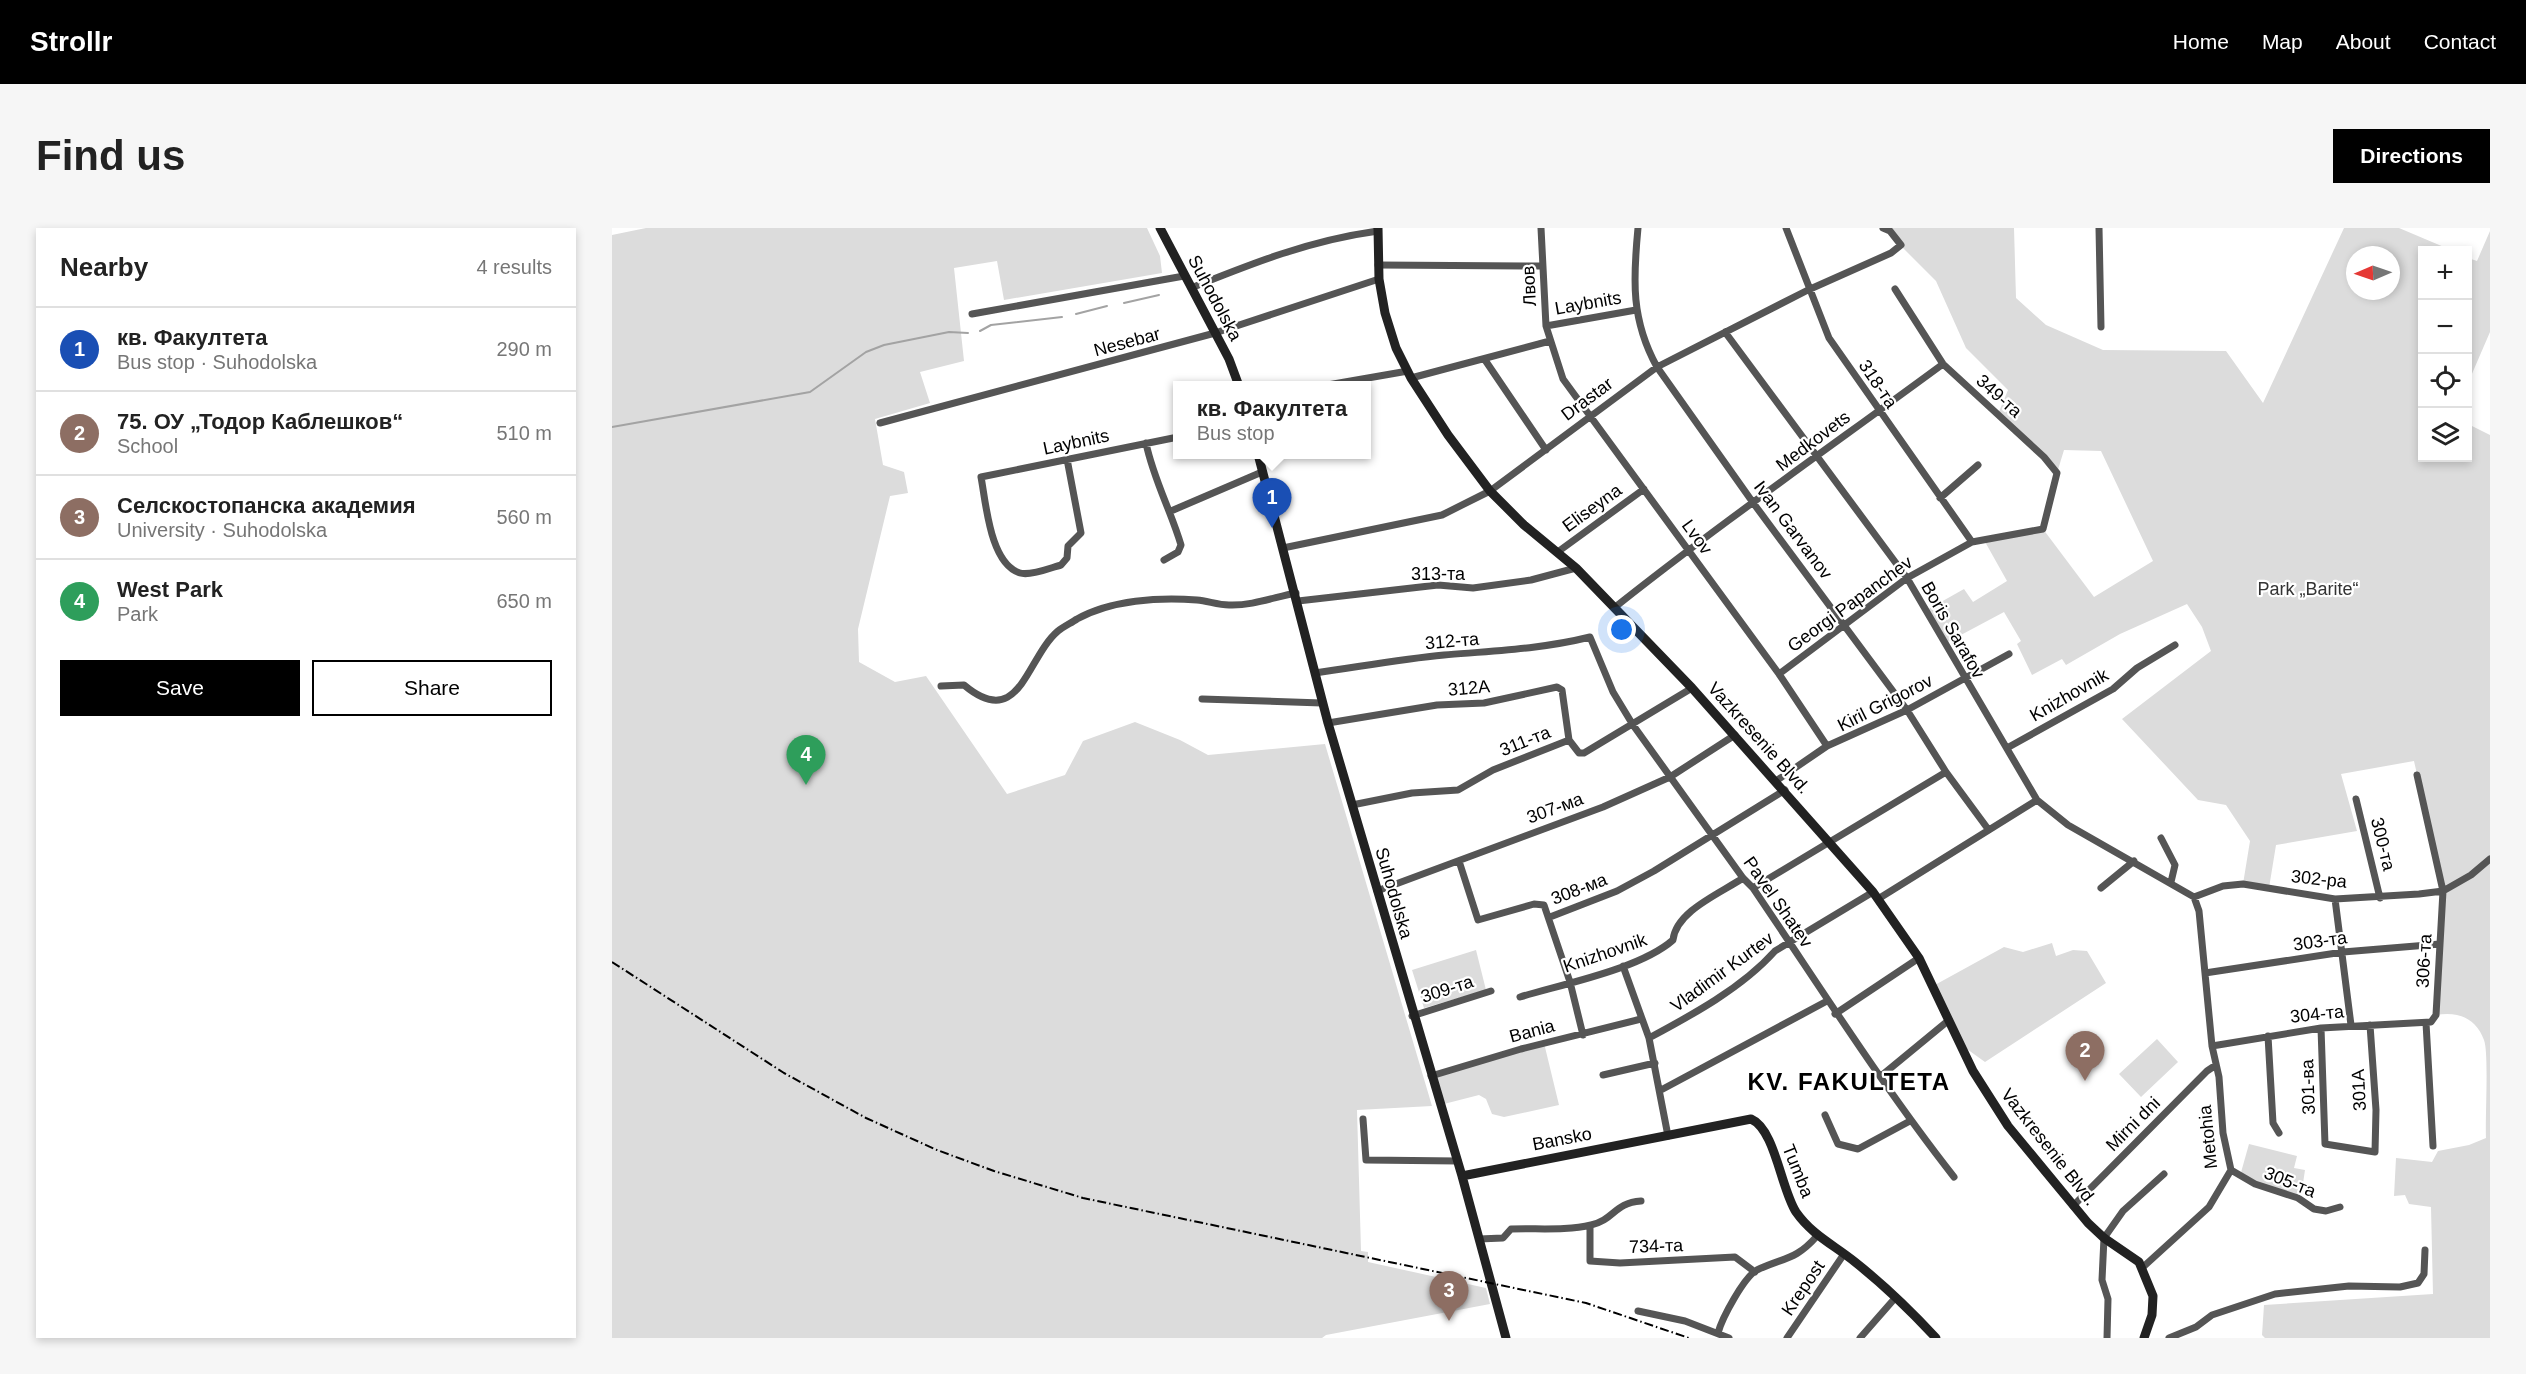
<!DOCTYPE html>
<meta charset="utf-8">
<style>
body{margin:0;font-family:Arial,sans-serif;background:#f6f6f6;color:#222}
.controls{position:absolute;right:18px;top:18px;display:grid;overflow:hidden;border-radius:0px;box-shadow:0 3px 9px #0003}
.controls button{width:54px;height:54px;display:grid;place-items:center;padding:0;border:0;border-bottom:2px solid #e0e0e0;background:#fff;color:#222;font:30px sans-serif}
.compass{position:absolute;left:1734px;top:18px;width:54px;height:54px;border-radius:50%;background:#fff;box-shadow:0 3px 9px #0003;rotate:268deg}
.you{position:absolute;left:1010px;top:402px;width:21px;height:21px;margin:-15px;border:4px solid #fff;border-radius:50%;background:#1a73e8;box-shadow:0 0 0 9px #1a73e833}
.badge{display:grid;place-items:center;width:39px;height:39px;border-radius:50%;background:#000;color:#fff;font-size:20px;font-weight:700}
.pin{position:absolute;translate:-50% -50px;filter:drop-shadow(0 2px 3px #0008)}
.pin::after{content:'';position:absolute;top:32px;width:21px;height:18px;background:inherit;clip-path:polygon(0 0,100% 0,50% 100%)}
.popup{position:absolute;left:561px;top:153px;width:198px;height:78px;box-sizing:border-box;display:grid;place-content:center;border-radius:0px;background:#fff;filter:drop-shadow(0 2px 4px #0005);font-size:20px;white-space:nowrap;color:#767676}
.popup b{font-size:22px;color:#222}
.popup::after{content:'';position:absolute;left:50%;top:100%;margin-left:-12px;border:12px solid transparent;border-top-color:#fff}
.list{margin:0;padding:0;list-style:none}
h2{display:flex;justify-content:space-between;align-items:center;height:78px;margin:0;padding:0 24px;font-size:26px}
h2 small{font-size:20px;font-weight:400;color:#767676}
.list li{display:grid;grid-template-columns:39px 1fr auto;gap:18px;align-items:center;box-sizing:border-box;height:84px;padding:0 24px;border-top:2px solid #e0e0e0}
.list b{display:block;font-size:22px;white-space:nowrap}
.list p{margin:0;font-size:20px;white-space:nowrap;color:#767676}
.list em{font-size:20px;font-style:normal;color:#767676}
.actions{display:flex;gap:12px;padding:18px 24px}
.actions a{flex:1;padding:14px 0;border:2px solid #000;border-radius:0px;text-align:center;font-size:21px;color:#000}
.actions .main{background:#000;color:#fff}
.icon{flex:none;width:33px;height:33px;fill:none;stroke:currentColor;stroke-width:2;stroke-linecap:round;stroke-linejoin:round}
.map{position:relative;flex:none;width:1878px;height:1110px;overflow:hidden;border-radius:0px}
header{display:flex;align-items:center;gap:36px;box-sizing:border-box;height:84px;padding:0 30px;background:#000;color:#fff}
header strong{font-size:28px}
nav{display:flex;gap:33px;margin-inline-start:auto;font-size:21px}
.intro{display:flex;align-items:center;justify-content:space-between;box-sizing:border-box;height:144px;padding:0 36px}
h1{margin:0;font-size:42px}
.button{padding:15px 27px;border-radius:0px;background:#000;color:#fff;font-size:21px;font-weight:700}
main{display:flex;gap:36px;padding:0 36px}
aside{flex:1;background:#fff;border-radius:0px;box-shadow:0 3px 9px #0003}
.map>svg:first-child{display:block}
.green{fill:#dcdcdc;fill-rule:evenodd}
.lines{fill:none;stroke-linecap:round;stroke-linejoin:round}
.stream{stroke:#a3a3a3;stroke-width:2}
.street{stroke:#555;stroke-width:7}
.secondary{stroke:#222;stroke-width:9}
.rail{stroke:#000;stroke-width:2;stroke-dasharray:9 3 1.5 3;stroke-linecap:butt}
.labels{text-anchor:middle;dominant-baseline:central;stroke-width:4.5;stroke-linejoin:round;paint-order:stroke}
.street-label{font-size:18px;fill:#000;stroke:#fff}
.park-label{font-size:18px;fill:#333;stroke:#fff}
.district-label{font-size:24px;font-weight:bold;letter-spacing:1.5px;fill:#000;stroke:#fff}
</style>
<header>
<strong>Strollr</strong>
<nav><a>Home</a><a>Map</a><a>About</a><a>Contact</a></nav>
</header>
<div class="intro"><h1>Find us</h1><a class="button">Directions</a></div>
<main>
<aside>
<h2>Nearby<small>4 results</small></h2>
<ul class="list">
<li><span class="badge" style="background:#1a4fb4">1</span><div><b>кв. Факултета</b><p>Bus stop · Suhodolska</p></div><em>290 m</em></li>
<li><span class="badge" style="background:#8d6e63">2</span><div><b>75. ОУ „Тодор Каблешков“</b><p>School</p></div><em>510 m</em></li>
<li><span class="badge" style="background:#8d6e63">3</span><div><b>Селскостопанска академия</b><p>University · Suhodolska</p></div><em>560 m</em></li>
<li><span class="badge" style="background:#2e9e5b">4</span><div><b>West Park</b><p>Park</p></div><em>650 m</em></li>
</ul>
<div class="actions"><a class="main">Save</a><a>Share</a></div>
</aside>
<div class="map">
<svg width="1878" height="1110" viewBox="0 0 1878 1110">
<rect width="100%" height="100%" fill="#fff"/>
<path class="green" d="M34,0H535L548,28L550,45L392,72L385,33L342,40L352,133L308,144L318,175L263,191L271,237L292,244L296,265L278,268L246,401L247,434L283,454L314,448L395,566L453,547L471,513L523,494L568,512L596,527L713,516L820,878L745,882L749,1023L756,1024V1034L874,1060L878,1076L714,1107L710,1110H0V7Z
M1271,0H1402L1404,70L1434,97L1491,122L1614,123L1651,175L1732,0H1787L1839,22H1810V230H1856V196L1878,207V1110H1653L1650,1107L1652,1077L1821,1066L1819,979L1797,976L1793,967L1782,968L1784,930L1820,934L1826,923L1857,917L1874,910C1873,891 1877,825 1872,812C1864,790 1846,783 1824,787L1831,663L1802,533L1729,546L1745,603L1664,617L1657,660L1631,656L1638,613L1614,577L1586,572L1510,491L1599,423L1590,399L1575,376L1508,406L1454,437L1450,431L1420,447L1405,416L1409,413L1392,384L1332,416L1313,383L1352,361L1361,374L1395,353L1372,312L1431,301L1482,369L1541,333L1489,223L1452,222L1445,245L1386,186L1396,162L1354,120L1324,53ZM1743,27H1779V63H1743Z
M1878,3V104L1856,155V30L1865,33Z
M1440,715L1444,728L1461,722L1475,723L1494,755L1373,834L1348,816L1321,758L1392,719L1411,724Z
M864,722L874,762L812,780L800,742Z
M1545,811L1566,834L1529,869L1507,846Z
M932,815L947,877L892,889L880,886L874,871L867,867L828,877L819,848Z
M1637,916L1685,928L1682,940L1693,942L1690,962L1686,970L1628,948Z"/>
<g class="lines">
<path class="stream" d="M512,75L547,67
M464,86L495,78
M368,103L379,97L450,89
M0,199L198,164L254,124L272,117L337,104L356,105"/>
<path class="street" d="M929,0L934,98L951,151L1167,446L1215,518
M1026,0C1021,52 1019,92 1045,139L1142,276L1295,482L1334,544L1376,601
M1174,0L1217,110L1360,314
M1487,0L1489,99
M766,37L931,38
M579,60C641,35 699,12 766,3
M360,86L572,48
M934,98L1024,82
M1113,104L1295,350L1425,572L1456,597L1582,669
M873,132L934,222
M799,150L938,113
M710,158L796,143
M268,195L603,105L767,51
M534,215C541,250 559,283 569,317L566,324L552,332
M455,231L469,305L456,318L455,330L449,337C438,340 418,348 408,345C378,336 374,275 369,249L566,209
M1328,270L1366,237
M559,283L650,244
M671,320L830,287L878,263L1045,139L1196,62L1279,25L1289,17L1278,3L1271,0
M947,323L1032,261
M686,373L826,357L861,360L919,352L964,340
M1002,380C1109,295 1221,217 1331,136
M703,445C746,439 789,431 832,427C881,423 930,421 978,409L1001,464L1021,497L1131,650L1141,660C1207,757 1269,856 1342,949
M1167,446L1295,350L1360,314L1431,301L1445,245L1432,229L1331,136L1283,61
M329,458L352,457C408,504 414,430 446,403C451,399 459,395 465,391C499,372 547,369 585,372C596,373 606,377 617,377C639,378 663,369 684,365
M590,471L710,475
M716,495L825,477L872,475L945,459L950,462L957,512
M957,512L967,525H972L1080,460
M1395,520L1501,461L1525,440L1563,417
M1164,553L1215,518L1295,482L1397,426
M1744,571L1768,670
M740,577L800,565L846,562L881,542L957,512
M1549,610L1563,637L1559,654
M847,633L866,692L922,676L932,677L958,754L971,807
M1141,660L1334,544
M1489,660L1522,633
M765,663L991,579L1058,549L1123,507
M1582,669L1611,658L1631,656L1723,671L1807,666L1831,663L1859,647L1878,631
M1266,671L1425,572
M1723,671L1739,797
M938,689L1005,663L1042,643L1173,562
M1011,738L1037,810L1056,908
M1593,745L1731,724L1828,716
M908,769C951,756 1028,741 1061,712C1064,683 1109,665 1131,650
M1223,786L1307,730
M800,788L879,763
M1814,795L1821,918
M1709,800L1713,916L1763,924L1764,882L1758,797
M1656,808L1661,895L1667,905
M1037,810C1080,787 1130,760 1163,723L1261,664
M1600,818L1709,800L1819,794L1824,787L1831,663L1805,547
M991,847L1043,835
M819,848L909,821L1029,791
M1269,848L1337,792
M1049,862L1215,773
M1213,887L1226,916L1246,921L1298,893
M751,891L754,932L846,933
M1619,942L1643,956L1686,970L1702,981L1714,983L1728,979
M1461,978L1595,843L1604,837
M978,998V1033L1008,1035L1123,1029L1143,1044
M867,1011L891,1010L899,1001C924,1000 955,1003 979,997C1002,992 1002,975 1029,973
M1530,1040L1597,979L1619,942L1611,905L1607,849L1600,818L1587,683L1582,669
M1026,1083L1073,1093L1117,1110
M1106,1105C1110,1090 1132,1049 1145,1042C1172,1029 1183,1033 1205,1008
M1175,1110L1232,1026
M1248,1110L1284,1069
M1495,1110L1496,1071L1490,1052L1492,1010L1511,983L1552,946
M1557,1110L1584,1099L1600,1087L1663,1066L1737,1058L1788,1059L1806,1055L1812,1046L1813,1022"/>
<path class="secondary" d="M548,0L617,131L627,158
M766,0L767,51L773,85L784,120L799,150L836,207L878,263L912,297L964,340L1080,460L1261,664L1307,730L1361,843L1396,898L1476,995L1492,1010L1527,1034L1541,1068L1540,1087L1532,1110
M646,226L716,495L850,948L894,1110
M850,948L1139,891C1163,901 1169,961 1184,984C1200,1007 1222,1017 1243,1034C1272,1057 1299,1083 1324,1110"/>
<path class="rail" d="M0,734L172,845L254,890L325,922L382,943L471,970L974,1075L1077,1110"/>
</g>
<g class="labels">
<g class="street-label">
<text transform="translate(917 58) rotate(-93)">Лвов</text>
<text transform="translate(603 70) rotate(62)">Suhodolska</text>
<text transform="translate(976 75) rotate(-10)">Laybnits</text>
<text transform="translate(515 114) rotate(-15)">Nesebar</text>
<text transform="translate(1266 156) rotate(56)">318-та</text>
<text transform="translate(1387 168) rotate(42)">349-та</text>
<text transform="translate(975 171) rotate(-37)">Drastar</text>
<text transform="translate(1201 213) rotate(-37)">Medkovets</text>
<text transform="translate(464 214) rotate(-12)">Laybnits</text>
<text transform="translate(980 280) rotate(-36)">Eliseyna</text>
<text transform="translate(1181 302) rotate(53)">Ivan Garvanov</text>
<text transform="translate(1085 309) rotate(54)">Lvov</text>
<text x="826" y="346">313-та</text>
<text transform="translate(1238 376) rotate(-36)">Georgi Papanchev</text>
<text transform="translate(1341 402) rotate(60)">Boris Sarafov</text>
<text transform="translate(840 413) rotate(-5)">312-та</text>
<text transform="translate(857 460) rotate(-5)">312А</text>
<text transform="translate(1457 467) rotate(-30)">Knizhovnik</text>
<text transform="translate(1273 475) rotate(-27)">Kiril Grigorov</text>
<text transform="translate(1147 510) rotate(48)">Vazkresenie Blvd.</text>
<text transform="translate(913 513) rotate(-22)">311-та</text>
<text transform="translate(943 580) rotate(-20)">307-ма</text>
<text transform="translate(1771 616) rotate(76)">300-та</text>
<text transform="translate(1707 651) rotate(6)">302-ра</text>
<text transform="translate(967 661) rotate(-21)">308-ма</text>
<text transform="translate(782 665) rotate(74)">Suhodolska</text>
<text transform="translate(1166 674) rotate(55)">Pavel Shatev</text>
<text transform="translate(1708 713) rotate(-8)">303-та</text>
<text transform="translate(993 725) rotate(-19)">Knizhovnik</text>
<text transform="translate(1812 733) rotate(-87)">306-та</text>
<text transform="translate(1110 744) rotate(-36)">Vladimir Kurtev</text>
<text transform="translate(835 761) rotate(-18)">309-та</text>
<text transform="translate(1705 786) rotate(-6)">304-та</text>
<text transform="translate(920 803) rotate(-15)">Bania</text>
<text transform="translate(1696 859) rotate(-92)">301-ва</text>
<text transform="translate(1747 862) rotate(-93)">301А</text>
<text transform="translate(1521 896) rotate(-45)">Mirni dni</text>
<text transform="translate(1596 909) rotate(-96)">Metohia</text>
<text transform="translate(950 911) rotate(-11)">Bansko</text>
<text transform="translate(1437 919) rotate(52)">Vazkresenie Blvd.</text>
<text transform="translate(1186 943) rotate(68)">Tumba</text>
<text transform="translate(1678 954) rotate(22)">305-та</text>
<text transform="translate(1044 1018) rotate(-2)">734-та</text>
<text transform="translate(1191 1060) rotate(-56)">Krepost</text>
</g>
<g class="park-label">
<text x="1696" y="361">Park „Barite“</text>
</g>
<g class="district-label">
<text x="1237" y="853">KV. FAKULTETA</text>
</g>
</g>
</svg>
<div class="controls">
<button>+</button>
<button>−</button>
<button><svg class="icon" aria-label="locate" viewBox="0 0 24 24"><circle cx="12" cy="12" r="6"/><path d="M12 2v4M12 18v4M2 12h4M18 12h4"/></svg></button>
<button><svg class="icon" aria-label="layers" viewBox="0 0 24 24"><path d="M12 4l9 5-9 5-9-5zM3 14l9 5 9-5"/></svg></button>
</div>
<svg class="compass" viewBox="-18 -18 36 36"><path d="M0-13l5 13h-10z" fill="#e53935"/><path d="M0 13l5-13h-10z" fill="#767676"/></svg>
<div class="you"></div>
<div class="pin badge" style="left:660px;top:300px;background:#1a4fb4">1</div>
<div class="popup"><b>кв. Факултета</b>Bus stop</div>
<div class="pin badge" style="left:1473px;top:853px;background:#8d6e63">2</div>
<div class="pin badge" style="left:837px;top:1093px;background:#8d6e63">3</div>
<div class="pin badge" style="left:194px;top:557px;background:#2e9e5b">4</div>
</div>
</main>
